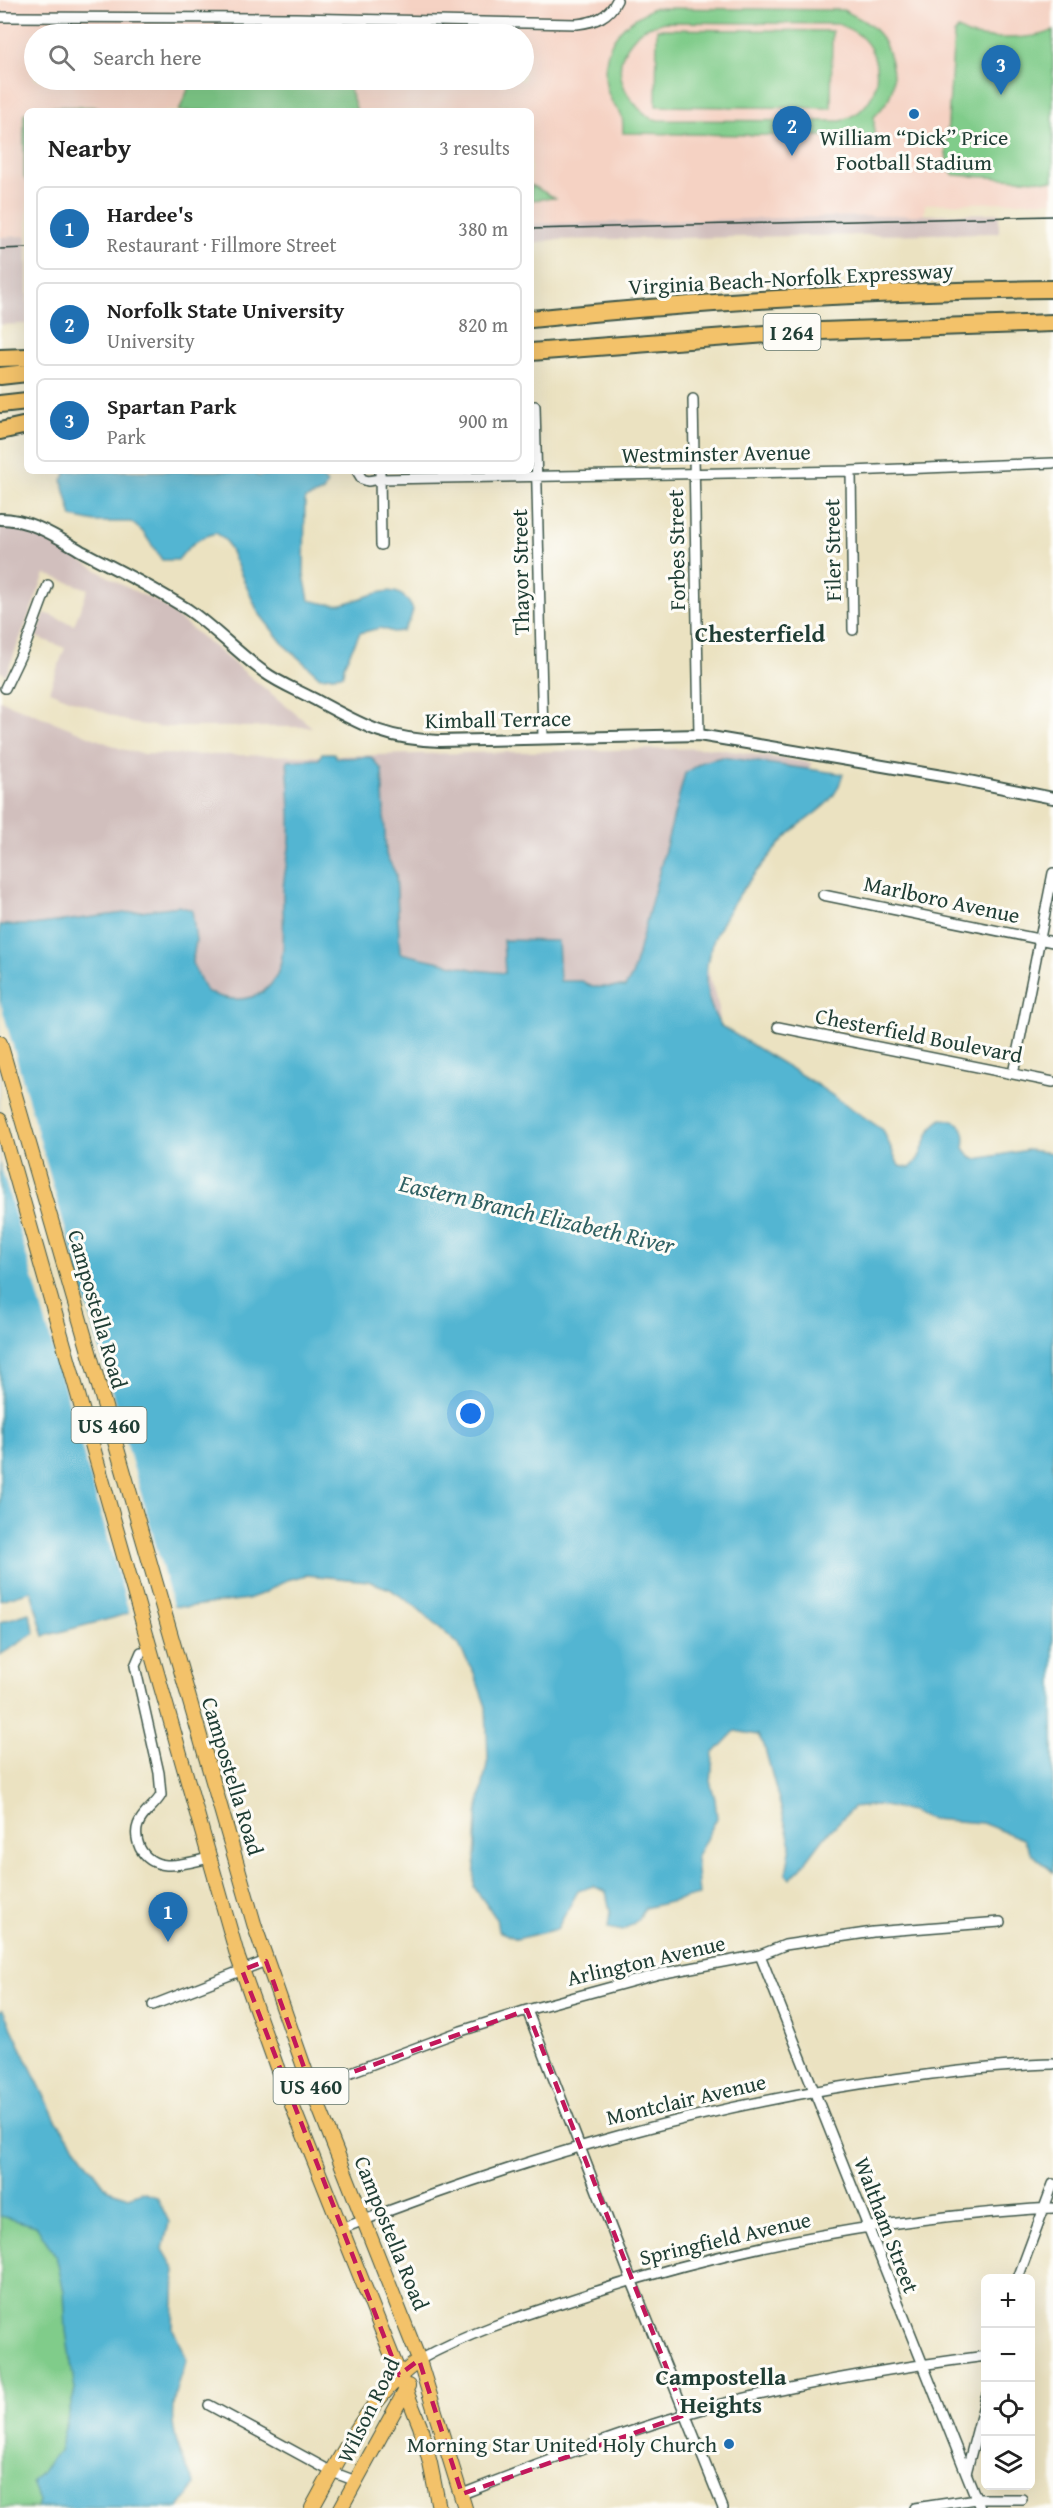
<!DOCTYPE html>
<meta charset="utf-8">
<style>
body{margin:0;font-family:"Gentium Book Plus",serif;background:#f6f6f6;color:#222}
.controls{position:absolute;right:18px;bottom:18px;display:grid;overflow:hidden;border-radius:9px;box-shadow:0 6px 24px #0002}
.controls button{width:54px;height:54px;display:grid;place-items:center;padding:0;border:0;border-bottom:2px solid #e0e0e0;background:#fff;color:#222;font:30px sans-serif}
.you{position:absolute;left:471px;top:1414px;width:21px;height:21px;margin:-15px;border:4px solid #fff;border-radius:50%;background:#1a73e8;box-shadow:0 0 0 9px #1a73e833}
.badge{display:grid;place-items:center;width:39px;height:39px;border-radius:50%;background:#1f6fb2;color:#fff;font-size:20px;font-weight:700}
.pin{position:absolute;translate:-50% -50px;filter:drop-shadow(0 2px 3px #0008)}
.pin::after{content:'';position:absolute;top:32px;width:21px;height:18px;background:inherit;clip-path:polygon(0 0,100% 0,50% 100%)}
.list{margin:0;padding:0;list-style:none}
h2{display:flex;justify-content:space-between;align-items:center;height:78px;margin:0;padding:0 24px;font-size:26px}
h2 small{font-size:20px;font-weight:400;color:#767676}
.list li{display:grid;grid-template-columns:39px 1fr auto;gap:18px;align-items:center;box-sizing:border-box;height:84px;margin:0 12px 12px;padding:0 12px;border:2px solid #e0e0e0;border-radius:9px}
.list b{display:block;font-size:22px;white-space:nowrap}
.list p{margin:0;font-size:20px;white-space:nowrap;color:#767676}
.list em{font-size:20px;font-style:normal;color:#767676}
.icon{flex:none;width:33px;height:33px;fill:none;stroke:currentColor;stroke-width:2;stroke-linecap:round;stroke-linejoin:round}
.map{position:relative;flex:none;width:1053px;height:2508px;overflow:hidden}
.search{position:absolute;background:#fff;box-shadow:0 6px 24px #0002;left:24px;top:24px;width:510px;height:66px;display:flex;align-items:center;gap:15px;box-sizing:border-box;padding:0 21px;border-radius:33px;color:#767676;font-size:22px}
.panel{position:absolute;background:#fff;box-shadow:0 6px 24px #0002;left:24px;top:108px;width:510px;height:366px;border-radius:9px}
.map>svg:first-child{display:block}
.built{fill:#f5d2c3;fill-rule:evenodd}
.industrial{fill:#d1bfbd}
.green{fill:#80cc8a;stroke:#50845f;stroke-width:1.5;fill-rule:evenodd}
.water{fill:#53b5d2;stroke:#397983;stroke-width:1.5}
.pier{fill:#ebe2c1}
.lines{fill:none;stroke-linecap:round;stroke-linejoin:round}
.minor-casing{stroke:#3e5649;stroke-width:12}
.tertiary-casing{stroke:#3e5649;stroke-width:14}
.primary-casing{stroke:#3e5649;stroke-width:16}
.motorway-casing{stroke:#3e5649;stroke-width:20}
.minor{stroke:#fff;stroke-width:9}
.tertiary{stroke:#fff;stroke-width:10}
.primary{stroke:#f3c26a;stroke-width:14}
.motorway{stroke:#f3c26a;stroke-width:16}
.tram{stroke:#1f3d34;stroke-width:1.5}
.marked{fill:none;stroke:#c2185b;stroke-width:4.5;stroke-dasharray:12 8;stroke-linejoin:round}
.poi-dot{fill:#1f6fb2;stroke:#fdfcf7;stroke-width:2}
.labels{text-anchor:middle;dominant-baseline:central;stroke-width:6;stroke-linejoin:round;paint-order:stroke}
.shield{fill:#fdfcf7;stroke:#62766e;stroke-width:1.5}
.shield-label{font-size:21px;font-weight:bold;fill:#1f3d34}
.poi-label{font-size:22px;fill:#1f3d34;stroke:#fdfcf7}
.street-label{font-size:22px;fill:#1f3d34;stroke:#fdfcf7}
.neighbourhood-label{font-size:24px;font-weight:bold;fill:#1f3d34;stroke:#fdfcf7}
.water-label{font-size:24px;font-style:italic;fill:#2f6163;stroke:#fdfcf7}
</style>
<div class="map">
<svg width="1053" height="2508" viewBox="0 0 1053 2508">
<rect width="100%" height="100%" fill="#fdfcf7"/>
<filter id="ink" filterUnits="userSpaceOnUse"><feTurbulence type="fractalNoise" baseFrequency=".0167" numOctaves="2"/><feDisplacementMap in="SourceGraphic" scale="12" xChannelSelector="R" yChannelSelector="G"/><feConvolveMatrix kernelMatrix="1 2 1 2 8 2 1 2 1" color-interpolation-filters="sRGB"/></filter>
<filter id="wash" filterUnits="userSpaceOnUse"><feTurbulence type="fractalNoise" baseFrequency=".008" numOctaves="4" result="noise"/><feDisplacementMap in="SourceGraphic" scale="24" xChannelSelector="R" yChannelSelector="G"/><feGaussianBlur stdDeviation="1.35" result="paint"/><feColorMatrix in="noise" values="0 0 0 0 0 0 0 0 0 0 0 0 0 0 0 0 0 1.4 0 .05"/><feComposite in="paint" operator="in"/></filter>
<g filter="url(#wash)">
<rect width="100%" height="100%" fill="#ebe2c1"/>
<path class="built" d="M0,0H1053V201L925,204L924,215L531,225V111H27V236L0,237ZM34,34H524V80H34Z"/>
<path class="industrial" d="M999,213V233L551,240L531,244V224Z
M27,236V324L0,325V237Z
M0,525L22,526L124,586L160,603L312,727H160L131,723L49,691L65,648L36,637L45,613L74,625L88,589L45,574L6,675L0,671Z
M0,700L121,749L144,754L322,756L711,748L812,763L697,934L719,1008L714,1174L0,998Z"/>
<path class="green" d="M653,8L843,10C855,16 869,22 878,33C889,47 896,73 892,90C889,101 881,110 874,117V137L623,133C623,108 621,118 611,100C601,80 604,49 619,32C628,21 641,15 653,8ZM664,22L838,24C844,27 853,30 859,35C881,53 883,90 861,110C856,115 847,118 841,121L653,120C626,101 607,70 632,40C635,37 638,32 642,30C648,26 657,25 664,22Z
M244,25L328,27L330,34H231Z
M657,29L832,31L831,108L656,106Z
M958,29C962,31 967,34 971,35C986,40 1041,39 1053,30V181L954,175L948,169L946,152L954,34Z
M192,80H346L357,111H179Z
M32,107H93L106,111H28Z
M27,112V182L24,177V114Z
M531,185L555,198L531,200Z
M0,2152L64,2228L84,2360L61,2508H0Z"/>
<path class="water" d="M67,471H253L257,476L311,471L327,483L323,492L305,499L304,575L309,600C318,602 332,606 342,604C369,599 398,575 413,610L410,620L402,631L393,632L380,628L360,633L344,665L343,675L320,677L284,645L258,612L226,541L216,533C199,537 189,545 178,560H162L143,532L131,522H95L72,517L62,480Z
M322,753H334L337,758L371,757L382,770L386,855L396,874L400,953L476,970L505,973L503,940L558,941L560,981H582L592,987H625L632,976L685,773L702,762L722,757L843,774C834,808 812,812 789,834C776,847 765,862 753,876C719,920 686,972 721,1026L811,1081L883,1130L899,1166L910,1168C927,1155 922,1130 942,1119C962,1120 967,1130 964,1148L970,1156L977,1159L1027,1150L1053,1153V1872L1031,1853L1023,1839L982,1823L930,1819L911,1811L878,1805L853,1808L825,1836L801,1868L790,1879L786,1874L791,1845L764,1745L758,1735L735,1731L713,1754L711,1785L715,1799L717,1818L696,1858L699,1895L645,1908L639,1919L623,1931L608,1928L610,1911L606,1892L593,1886L578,1891L557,1929L517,1939L498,1931L496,1918L474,1887L477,1815L488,1759L486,1707L474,1673L458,1644L415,1606L390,1589L368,1581L307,1575L287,1580L264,1593L248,1599L186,1607L154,1605L113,1618L44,1636L31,1591L0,1600V925H32L179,906L192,910L196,941L192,963L206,991C237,1007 273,1000 281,962C286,940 282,911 283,889C284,872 289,855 290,839C291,812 289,787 287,761L319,759Z
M29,1613L35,1633L0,1655V1622Z
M3,2010L56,2120L108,2190L129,2197L142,2192L157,2197L169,2222L163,2249L175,2270L173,2329L187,2360C163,2412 171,2436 195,2485L179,2508H37L39,2502L32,2482L59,2451L75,2390L66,2331L64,2292L56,2256L36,2226L0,2216V2011Z"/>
<path class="pier" d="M0,1001L174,1609L154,1608L130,1616L0,1163Z"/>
</g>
<g filter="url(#ink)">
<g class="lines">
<defs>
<path id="minor" d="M0,17L296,18L577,24C595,22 609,17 617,0
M693,399L699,735
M535,406L543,737
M357,471L362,479L368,481L380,479L851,471L1053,463
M380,471L381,545
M851,471L853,630
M5,688L26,644L48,585
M823,895L1053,942
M778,1027L1053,1082
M1013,1074L1053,873
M141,1652L135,1666L159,1773L161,1795C155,1806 142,1813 138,1825C135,1833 137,1841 140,1848C154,1875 186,1863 209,1858
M760,1955L980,2508
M153,2005L266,1961
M527,2010L631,2279L723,2508
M311,2087L461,2031L527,2010L659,1974L760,1955L785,1945L873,1932L1000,1922
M341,2229C525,2157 712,2102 909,2077C957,2071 1005,2065 1053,2064
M1018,2278L1053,2184
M419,2360C466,2334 517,2317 567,2301C723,2248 888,2217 1053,2208
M209,2405L332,2472L356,2481
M966,2473L986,2397
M462,2494C542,2463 624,2431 707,2408C798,2383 892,2368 986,2356
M915,2508L976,2499H1022"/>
<path id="tertiary" d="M0,519C31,519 57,537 83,552C118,570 154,588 187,609C215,628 237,653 264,672C279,683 297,690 312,698C361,724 382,739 440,741L699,735L954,778L1053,798"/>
<path id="primary" d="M0,1043L255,1927L311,2087L419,2360L465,2508
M0,1120L238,1958L276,2065L420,2426L430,2463L439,2508
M312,2508C343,2452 368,2399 419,2360
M341,2508L408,2386"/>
<path id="motorway" d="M531,319C704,301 879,291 1053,289
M531,352L792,332L1053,323
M0,358L27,357
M0,376L27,373
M0,404L27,401
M0,431L27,425"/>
</defs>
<use href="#minor" class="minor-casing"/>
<use href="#tertiary" class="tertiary-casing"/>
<use href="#primary" class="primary-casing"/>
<use href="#motorway" class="motorway-casing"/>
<use href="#minor" class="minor"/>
<use href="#tertiary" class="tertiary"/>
<use href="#primary" class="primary"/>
<use href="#motorway" class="motorway"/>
<path class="tram" d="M531,229L1053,216
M0,249L27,248"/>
</g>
</g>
<path class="marked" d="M266,1961L311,2087L527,2010L685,2415L462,2494L419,2360L399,2375L242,1970Z"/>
<g class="poi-dot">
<circle cx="914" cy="114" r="6"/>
<circle cx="729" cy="2444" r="6"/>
</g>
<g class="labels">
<g class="shield">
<rect x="763.5" y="314" width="57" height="36" rx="4.5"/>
<rect x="71.5" y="1407" width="75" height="36" rx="4.5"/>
<rect x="273.5" y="2068" width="75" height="36" rx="4.5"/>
</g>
<g class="shield-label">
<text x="792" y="332">I 264</text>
<text x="109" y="1425">US 460</text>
<text x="311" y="2086">US 460</text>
</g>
<g class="poi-label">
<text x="914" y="137">William “Dick” Price<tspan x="914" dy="25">Football Stadium</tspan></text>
<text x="717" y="2444" text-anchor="end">Morning Star United Holy Church</text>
</g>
<g class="street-label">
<text transform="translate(791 278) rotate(-3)">Virginia Beach-Norfolk Expressway</text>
<text transform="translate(716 453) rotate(-1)">Westminster Avenue</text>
<text transform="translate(676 550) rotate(-91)">Forbes Street</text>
<text transform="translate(832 550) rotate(-91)">Filer Street</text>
<text transform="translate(520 572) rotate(-91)">Thayor Street</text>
<text transform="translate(498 719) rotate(-1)">Kimball Terrace</text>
<text transform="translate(942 899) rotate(12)">Marlboro Avenue</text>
<text transform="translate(919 1035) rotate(11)">Chesterfield Boulevard</text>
<text transform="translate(98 1309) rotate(74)">Campostella Road</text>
<text transform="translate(233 1776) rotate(73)">Campostella Road</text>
<text transform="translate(646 1960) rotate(-13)">Arlington Avenue</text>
<text transform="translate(686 2099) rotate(-13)">Montclair Avenue</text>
<text transform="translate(887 2225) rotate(69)">Waltham Street</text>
<text transform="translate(392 2233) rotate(68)">Campostella Road</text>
<text transform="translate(725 2238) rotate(-13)">Springfield Avenue</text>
<text transform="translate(368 2410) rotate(-64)">Wilson Road</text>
</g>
<g class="neighbourhood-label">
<text x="760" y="633">Chesterfield</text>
<text x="721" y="2376">Campostella<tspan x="721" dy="28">Heights</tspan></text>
</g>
<g class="water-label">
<text transform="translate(537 1214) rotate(13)">Eastern Branch Elizabeth River</text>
</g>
</g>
</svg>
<div class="controls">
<button>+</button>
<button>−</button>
<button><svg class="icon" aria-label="locate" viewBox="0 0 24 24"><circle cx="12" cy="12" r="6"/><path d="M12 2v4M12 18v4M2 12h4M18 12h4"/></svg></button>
<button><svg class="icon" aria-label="layers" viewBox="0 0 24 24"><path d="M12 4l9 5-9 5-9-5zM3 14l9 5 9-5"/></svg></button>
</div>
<div class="you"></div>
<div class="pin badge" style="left:168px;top:1942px">1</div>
<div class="pin badge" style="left:792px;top:156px">2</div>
<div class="pin badge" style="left:1001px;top:95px">3</div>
<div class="search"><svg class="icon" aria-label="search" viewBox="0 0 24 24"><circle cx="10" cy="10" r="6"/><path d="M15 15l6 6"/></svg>Search here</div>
<section class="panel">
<h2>Nearby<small>3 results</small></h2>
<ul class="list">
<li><span class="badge">1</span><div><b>Hardee's</b><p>Restaurant · Fillmore Street</p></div><em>380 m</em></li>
<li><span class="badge">2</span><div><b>Norfolk State University</b><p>University</p></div><em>820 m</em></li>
<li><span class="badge">3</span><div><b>Spartan Park</b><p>Park</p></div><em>900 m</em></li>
</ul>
</section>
</div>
